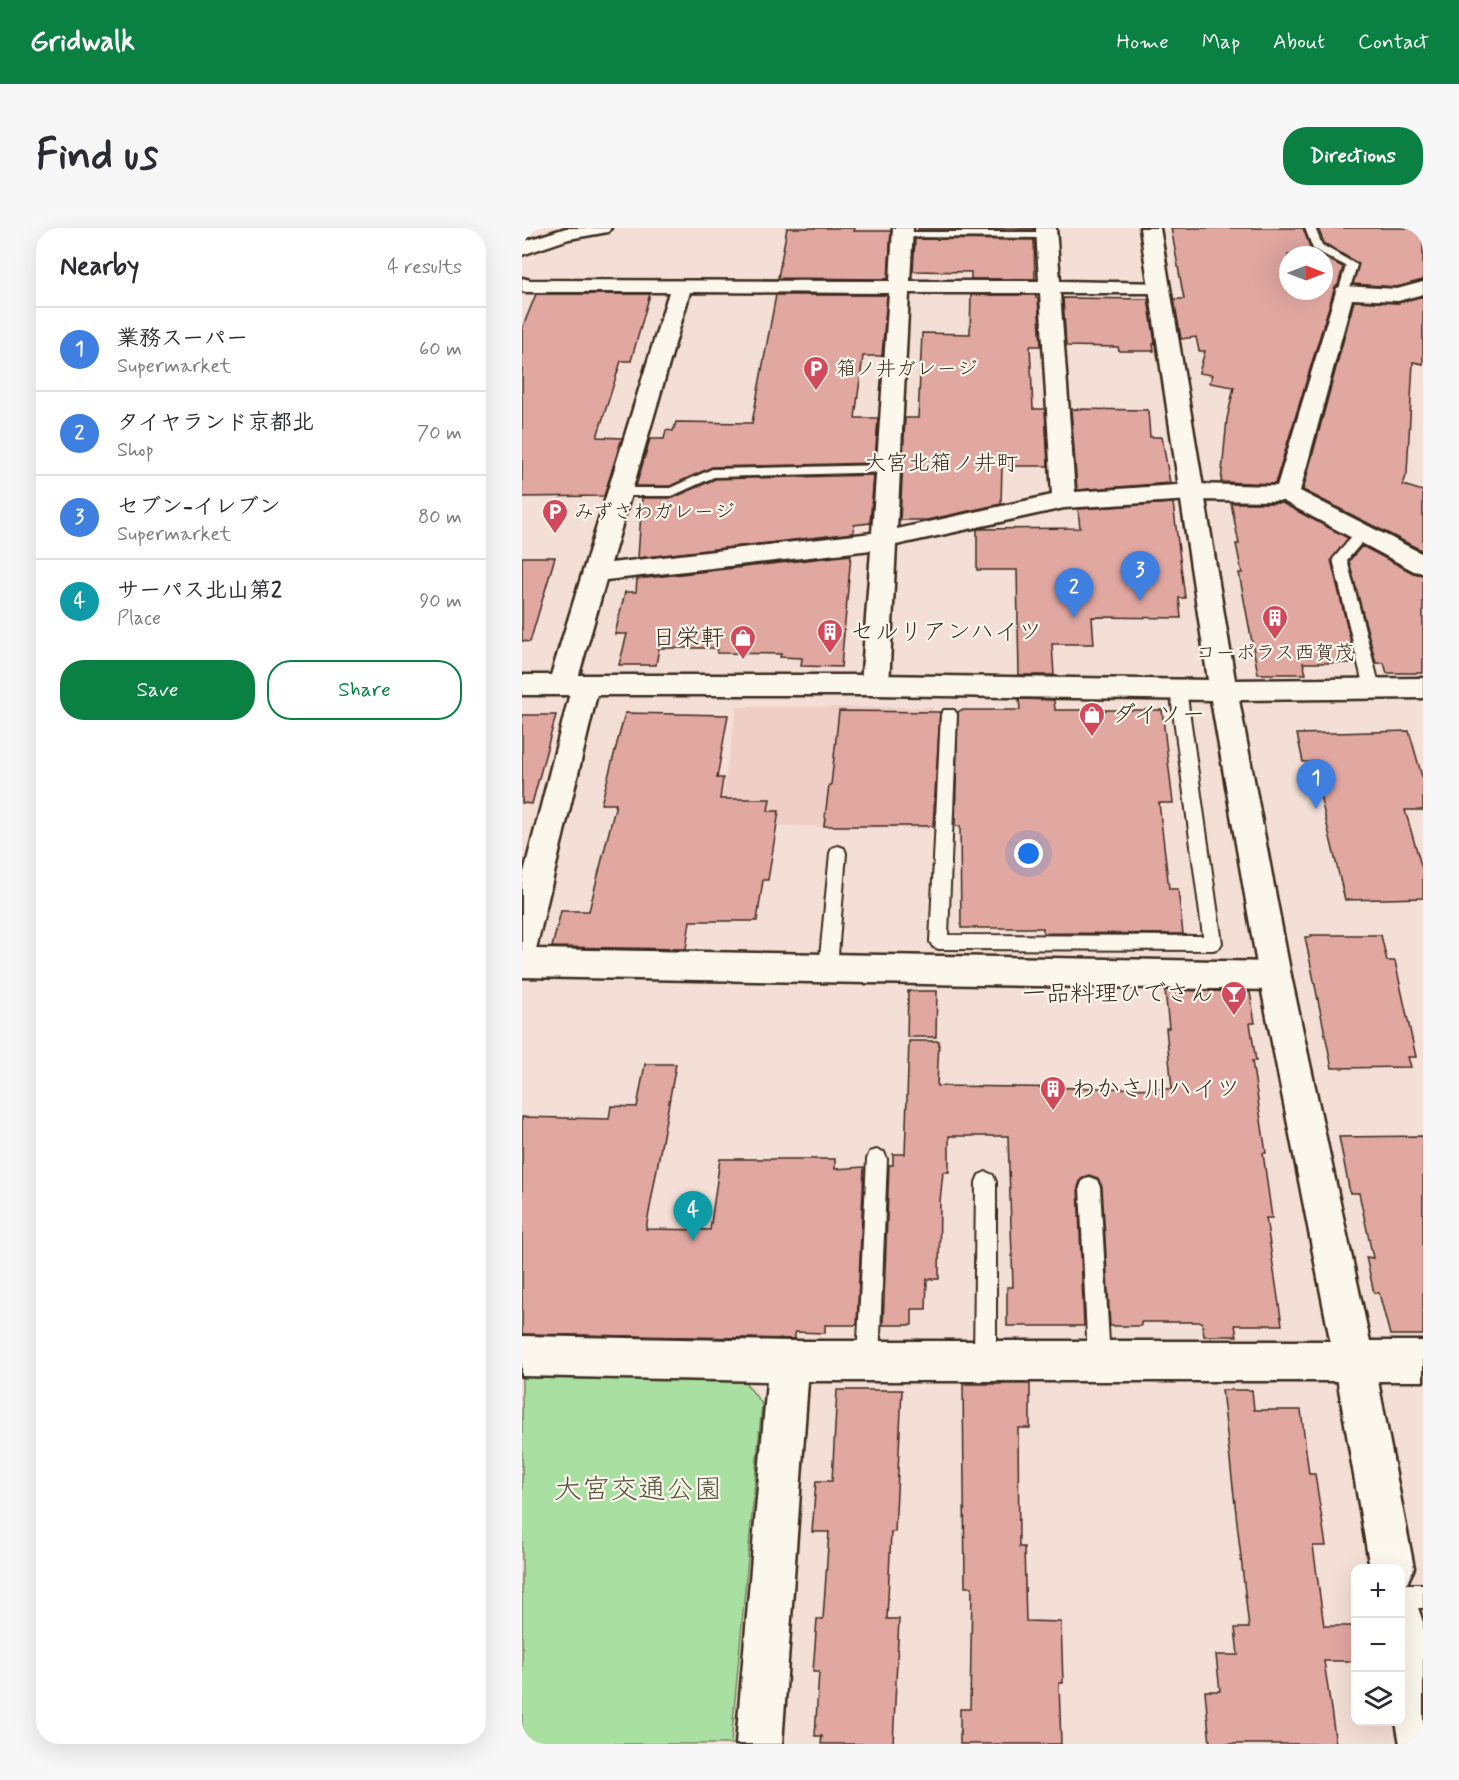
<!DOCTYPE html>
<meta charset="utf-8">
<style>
body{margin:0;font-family:Mynerve,"Klee One",sans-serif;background:#f7f7f7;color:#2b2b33}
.controls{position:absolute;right:18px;bottom:18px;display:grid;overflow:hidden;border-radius:12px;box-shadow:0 6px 24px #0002}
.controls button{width:54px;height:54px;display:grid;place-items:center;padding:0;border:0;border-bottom:2px solid #e1e1e2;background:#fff;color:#2b2b33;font:30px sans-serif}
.compass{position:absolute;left:757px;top:18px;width:54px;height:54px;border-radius:50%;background:#fff;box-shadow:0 6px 24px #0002;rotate:90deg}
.you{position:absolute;left:507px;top:626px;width:21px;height:21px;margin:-15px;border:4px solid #fff;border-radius:50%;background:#1a73e8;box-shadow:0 0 0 9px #1a73e833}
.badge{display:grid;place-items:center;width:39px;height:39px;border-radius:50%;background:#0b8043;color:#fff;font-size:20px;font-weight:700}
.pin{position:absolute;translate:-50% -50px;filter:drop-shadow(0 2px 3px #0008)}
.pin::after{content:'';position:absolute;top:32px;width:21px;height:18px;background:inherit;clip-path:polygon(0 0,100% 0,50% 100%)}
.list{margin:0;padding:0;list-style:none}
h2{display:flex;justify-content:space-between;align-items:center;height:78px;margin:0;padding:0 24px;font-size:26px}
h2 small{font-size:20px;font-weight:400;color:#7c7c81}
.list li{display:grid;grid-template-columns:39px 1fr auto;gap:18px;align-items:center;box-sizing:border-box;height:84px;padding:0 24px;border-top:2px solid #e1e1e2}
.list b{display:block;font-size:22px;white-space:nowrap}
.list p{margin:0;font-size:20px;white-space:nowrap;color:#7c7c81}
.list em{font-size:20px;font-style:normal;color:#7c7c81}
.actions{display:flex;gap:12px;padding:18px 24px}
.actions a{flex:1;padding:14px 0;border:2px solid #0b8043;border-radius:24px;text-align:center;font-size:21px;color:#0b8043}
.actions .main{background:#0b8043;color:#fff}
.icon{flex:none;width:33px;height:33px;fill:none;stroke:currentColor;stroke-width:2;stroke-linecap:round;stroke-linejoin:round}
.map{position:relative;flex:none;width:901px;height:1516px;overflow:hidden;border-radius:24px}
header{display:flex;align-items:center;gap:36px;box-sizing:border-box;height:84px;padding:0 30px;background:#0b8043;color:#fff}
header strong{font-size:28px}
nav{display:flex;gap:33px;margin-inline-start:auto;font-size:21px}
.intro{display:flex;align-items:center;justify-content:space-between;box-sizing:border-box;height:144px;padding:0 36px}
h1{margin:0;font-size:42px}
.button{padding:15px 27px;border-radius:24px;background:#0b8043;color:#fff;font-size:21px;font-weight:700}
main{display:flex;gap:36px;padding:0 36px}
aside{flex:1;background:#fff;border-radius:24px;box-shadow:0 6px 24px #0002}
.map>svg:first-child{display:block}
.built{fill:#eecec6}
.green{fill:#aadfa2;stroke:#728460;stroke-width:1.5}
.building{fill:#e1a7a1;stroke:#3b2a1e;stroke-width:1.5}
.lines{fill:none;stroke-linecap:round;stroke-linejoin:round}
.service-casing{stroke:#3b2a1e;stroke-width:4}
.minor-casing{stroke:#3b2a1e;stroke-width:5}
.tertiary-casing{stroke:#3b2a1e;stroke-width:5}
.service{fill:#fbf7ec;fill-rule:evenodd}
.minor{fill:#fbf7ec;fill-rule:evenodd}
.tertiary{fill:#fbf7ec;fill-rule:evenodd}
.labels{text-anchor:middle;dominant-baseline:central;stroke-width:4.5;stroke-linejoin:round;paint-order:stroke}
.far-poi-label{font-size:20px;fill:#3b2a1e;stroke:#fbf7ec;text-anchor:start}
.far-neighbourhood-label{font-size:22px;fill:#3b2a1e;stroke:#fbf7ec}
.poi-label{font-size:24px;fill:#3b2a1e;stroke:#fbf7ec;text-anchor:start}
.near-park-label{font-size:28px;fill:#57573f;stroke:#fbf7ec}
</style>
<header>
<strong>Gridwalk</strong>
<nav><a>Home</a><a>Map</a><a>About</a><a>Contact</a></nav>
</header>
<div class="intro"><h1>Find us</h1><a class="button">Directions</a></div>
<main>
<aside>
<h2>Nearby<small>4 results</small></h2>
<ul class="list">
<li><span class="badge" style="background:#3f7fe0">1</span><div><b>業務スーパー</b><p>Supermarket</p></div><em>60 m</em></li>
<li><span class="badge" style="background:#3f7fe0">2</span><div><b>タイヤランド京都北</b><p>Shop</p></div><em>70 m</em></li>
<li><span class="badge" style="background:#3f7fe0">3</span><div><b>セブン-イレブン</b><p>Supermarket</p></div><em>80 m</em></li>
<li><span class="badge" style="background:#0f9aa8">4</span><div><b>サーパス北山第2</b><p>Place</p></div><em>90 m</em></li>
</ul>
<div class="actions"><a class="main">Save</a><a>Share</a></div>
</aside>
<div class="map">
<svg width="901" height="1516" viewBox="0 0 901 1516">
<rect width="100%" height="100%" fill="#f3dfd6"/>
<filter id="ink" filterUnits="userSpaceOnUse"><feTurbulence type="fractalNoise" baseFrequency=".0167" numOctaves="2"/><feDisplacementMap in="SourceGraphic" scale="12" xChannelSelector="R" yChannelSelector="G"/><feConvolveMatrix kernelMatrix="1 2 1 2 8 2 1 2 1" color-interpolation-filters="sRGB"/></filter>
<g filter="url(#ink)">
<path class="built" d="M215,479H410L407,601L196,596Z"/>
<path class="green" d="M0,1145H216L240,1176L209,1516H0Z"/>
<path class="building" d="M265,0H333L332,3H369L366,51L256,50Z
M396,0H512V2H396Z
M649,0H781L789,22L798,27H766V63H802V29L821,39L816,57L813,59L753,256L699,254L705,191L712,159L688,155L690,147L677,145L683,123H677L674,109L659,111L652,71H662Z
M796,0H901V52L875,59L831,56L837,36L802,15Z
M393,11L512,12L513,51H449V44L391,43Z
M14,66H128L109,133H99L75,209L100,210L82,268L0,269V101Z
M254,67H365L360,128H341L333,190H356L353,235L190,239L148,258H114L128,211H142L144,202L151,203L154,194L230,195Z
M449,67H514V70H516L519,118H508L511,181H523L526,238H480L479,276L405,292H378L383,190H396L400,105L448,106Z
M901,68V136L891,134L885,245L881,257L901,263V323L781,262L832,73L876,75Z
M541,70L626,71L633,115L631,116L632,123H597L596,119L544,118Z
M549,181L626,182L628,209H640L648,255L555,262Z
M352,247L348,295L332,297L331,305L116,330L120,270H151L193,251Z
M651,275L663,370H657L659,390L570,389L572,416H530L532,447H497L495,342H455V301L558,300L556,281Z
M709,275H760L826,310L809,332L834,435H781L784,446H736L717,345H720L714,316H717Z
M840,318L891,345L901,347V445H865L862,435H854L827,333Z
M329,327L319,439L279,438L280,430L258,429L259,426L195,425L196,420H137L134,437H97L105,406H93L103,364H114L115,351Z
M0,329H33L8,414L0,413Z
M497,471L532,472L533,482H640L651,575H637L647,661H656L661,706L521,705V700H439L438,598H433L436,484L439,482H498Z
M317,483L418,484L411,598H302L307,557H309Z
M103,485L206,487L195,550H201L198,571H248L246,583H257L246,652H241L235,693H168L164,721L30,719L39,683H67L94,576H79Z
M0,487H34L10,576L0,575Z
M887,503L901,552V582H883L901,644V670L823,672L790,534H781L775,506Z
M789,707H859L865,733H873L883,779L894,829H886L889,839L810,840L783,709H790Z
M643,762L728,764L733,795H728L734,833H730L744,925H741L750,990H744L760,1097H713L715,1108H682L680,1094H619V1098H588L580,959L576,950L567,947L559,951L556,959L562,1098H485V1059H491L486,908H427V944H421L418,973L417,1051H405L404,1081H390V1097H361L367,937H371V926H383L387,813H417L415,858L650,861L644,800H647Z
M386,763H415L414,809H385Z
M123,836H154L124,1001L188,1002L198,931H313V941L342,939L335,1097H303V1105L273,1104V1111L0,1106V889L87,891L89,878L115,879Z
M901,908V1107H868L857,1065H852L844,1029L851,1030L837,965H828L817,909Z
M441,1156H508V1200H496L497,1319H502L504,1393L539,1394L541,1455H537L539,1516H438V1481H448L450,1359H443Z
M315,1162H380L373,1304H369L365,1391H377L371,1516H299L300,1508H293L297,1444H291L295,1391H301L307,1304H290L294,1253H310Z
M700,1162H730L732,1182H779L787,1246H793L804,1318H791L802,1398H830L834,1418V1433H802L814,1516H688L683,1463H698L694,1427H716L713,1400H727Z"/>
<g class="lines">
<defs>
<path id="service" d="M783,0H793L800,17L835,37L826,66H818L816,64L824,38L791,21Z
M380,4H524L529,7L524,10L376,9V5Z
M366,237L372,241L371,244L192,249L150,268H97L90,264L97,260H148L190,241Z
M840,302L847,306L825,332L858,460L855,464H845L842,460L811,331L835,303Z
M656,456L661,457L664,461L700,715L697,720L691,722L417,721L411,719L408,714L419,486L422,482H432L435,486L426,707L681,708L648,461L651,457Z
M316,618L322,620L324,625L315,740L312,745L306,748L300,745L297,740L308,625L310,620Z
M355,922L362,924L365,931L357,1133L354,1141L346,1144L338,1141L335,1133L345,931L348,924Z
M464,944L471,947L474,954V1132L471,1140L463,1143L455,1140L452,1132L454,954L457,947Z
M568,949L575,952L578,959L588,1132L585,1140L577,1143L569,1140L566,1132L558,959L561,952Z
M878,1356H901V1380H878Z"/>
<path id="minor" d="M44,0H89L86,4L47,11L0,27V14Z
M371,0H391L388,53H517L514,0H534L538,53L644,55L647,59L644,63L637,65H538L553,264L669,256L755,258L815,60L822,58L875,61L901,54V66L876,73L830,71L778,263L901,326V345L892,343L761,273L669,272L542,280L374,317L367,457L363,464L353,467L343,464L339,457L349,322L84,352L56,450L63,448L73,451L77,458L14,721L753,734L765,738L769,748L765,758L753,762L0,749V652L48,465L40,467L30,464L26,457L147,64H4L0,63V50L8,52L368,53ZM168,64L367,65L350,305L89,335ZM387,65H518L530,267L375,301Z
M0,1108L267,1113H901V1153H286L260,1516H214L245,1153L0,1148Z"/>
<path id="tertiary" d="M618,0H638L713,452L901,450V470L717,472L769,748L852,1132L892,1340L885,1355L878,1358V1340H848L812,1132L737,748L689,472L353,467H0V447H353L686,452Z
M878,1368L894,1374L901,1394V1516H878L874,1494H878Z"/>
</defs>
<use href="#service" class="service-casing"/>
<use href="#minor" class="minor-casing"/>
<use href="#tertiary" class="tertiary-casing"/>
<use href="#service" class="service"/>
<use href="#minor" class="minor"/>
<use href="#tertiary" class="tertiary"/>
</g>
</g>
<defs>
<symbol id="parking-pin" viewBox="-11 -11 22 30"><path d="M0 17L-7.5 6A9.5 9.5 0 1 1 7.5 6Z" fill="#d1495b" stroke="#fbf7ec"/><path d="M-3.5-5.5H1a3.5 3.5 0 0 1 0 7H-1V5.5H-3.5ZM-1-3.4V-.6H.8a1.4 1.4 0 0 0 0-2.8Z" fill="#fff"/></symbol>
<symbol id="building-pin" viewBox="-11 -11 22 30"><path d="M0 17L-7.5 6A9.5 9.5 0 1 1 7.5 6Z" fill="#d1495b" stroke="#fbf7ec"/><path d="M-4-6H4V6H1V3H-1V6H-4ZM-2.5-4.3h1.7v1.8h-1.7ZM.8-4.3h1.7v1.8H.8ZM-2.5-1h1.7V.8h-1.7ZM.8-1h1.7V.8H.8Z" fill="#fff"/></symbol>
<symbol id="shop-pin" viewBox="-11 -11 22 30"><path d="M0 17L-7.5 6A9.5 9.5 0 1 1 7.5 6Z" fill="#d1495b" stroke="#fbf7ec"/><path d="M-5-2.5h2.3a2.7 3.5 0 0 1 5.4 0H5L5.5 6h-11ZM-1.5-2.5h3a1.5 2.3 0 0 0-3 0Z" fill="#fff"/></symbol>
<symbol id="bar-pin" viewBox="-11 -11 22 30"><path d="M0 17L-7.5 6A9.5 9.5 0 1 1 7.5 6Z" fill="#d1495b" stroke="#fbf7ec"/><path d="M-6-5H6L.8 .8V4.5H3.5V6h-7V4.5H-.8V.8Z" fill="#fff"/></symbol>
</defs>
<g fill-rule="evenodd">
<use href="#parking-pin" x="279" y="126" width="30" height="40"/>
<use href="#parking-pin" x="18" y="269" width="30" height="40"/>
<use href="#building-pin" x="738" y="375" width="30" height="40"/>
<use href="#building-pin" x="293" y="389" width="30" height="40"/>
<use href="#shop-pin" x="206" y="395" width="30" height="40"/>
<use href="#shop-pin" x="555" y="472" width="30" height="40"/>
<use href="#bar-pin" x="697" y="751" width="30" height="40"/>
<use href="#building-pin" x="516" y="846" width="30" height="40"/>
</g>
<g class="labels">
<g class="far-poi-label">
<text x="314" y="141">箱ノ井ガレージ</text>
<text x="52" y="284">みずさわガレージ</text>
<text x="753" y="425" text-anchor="middle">コーポラス西賀茂</text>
</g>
<g class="far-neighbourhood-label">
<text x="419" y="236">大宮北箱ノ井町</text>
</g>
<g class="poi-label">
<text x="328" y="404">セルリアンハイツ</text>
<text x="202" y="410" text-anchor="end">日栄軒</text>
<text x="590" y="487">ダイソー</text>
<text x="692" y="766" text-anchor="end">一品料理ひでさん</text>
<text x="550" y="861">わかさ川ハイツ</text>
</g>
<g class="near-park-label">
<text x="116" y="1262">大宮交通公園</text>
</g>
</g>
</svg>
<div class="controls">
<button>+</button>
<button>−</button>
<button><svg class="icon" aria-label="layers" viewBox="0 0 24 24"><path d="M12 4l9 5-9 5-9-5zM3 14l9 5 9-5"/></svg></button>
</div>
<svg class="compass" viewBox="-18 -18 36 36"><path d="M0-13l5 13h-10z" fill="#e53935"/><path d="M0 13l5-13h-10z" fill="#7c7c81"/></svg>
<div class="you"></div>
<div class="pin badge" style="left:794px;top:581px;background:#3f7fe0">1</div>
<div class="pin badge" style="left:552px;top:390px;background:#3f7fe0">2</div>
<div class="pin badge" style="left:618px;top:373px;background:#3f7fe0">3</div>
<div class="pin badge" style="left:171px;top:1013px;background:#0f9aa8">4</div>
</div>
</main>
